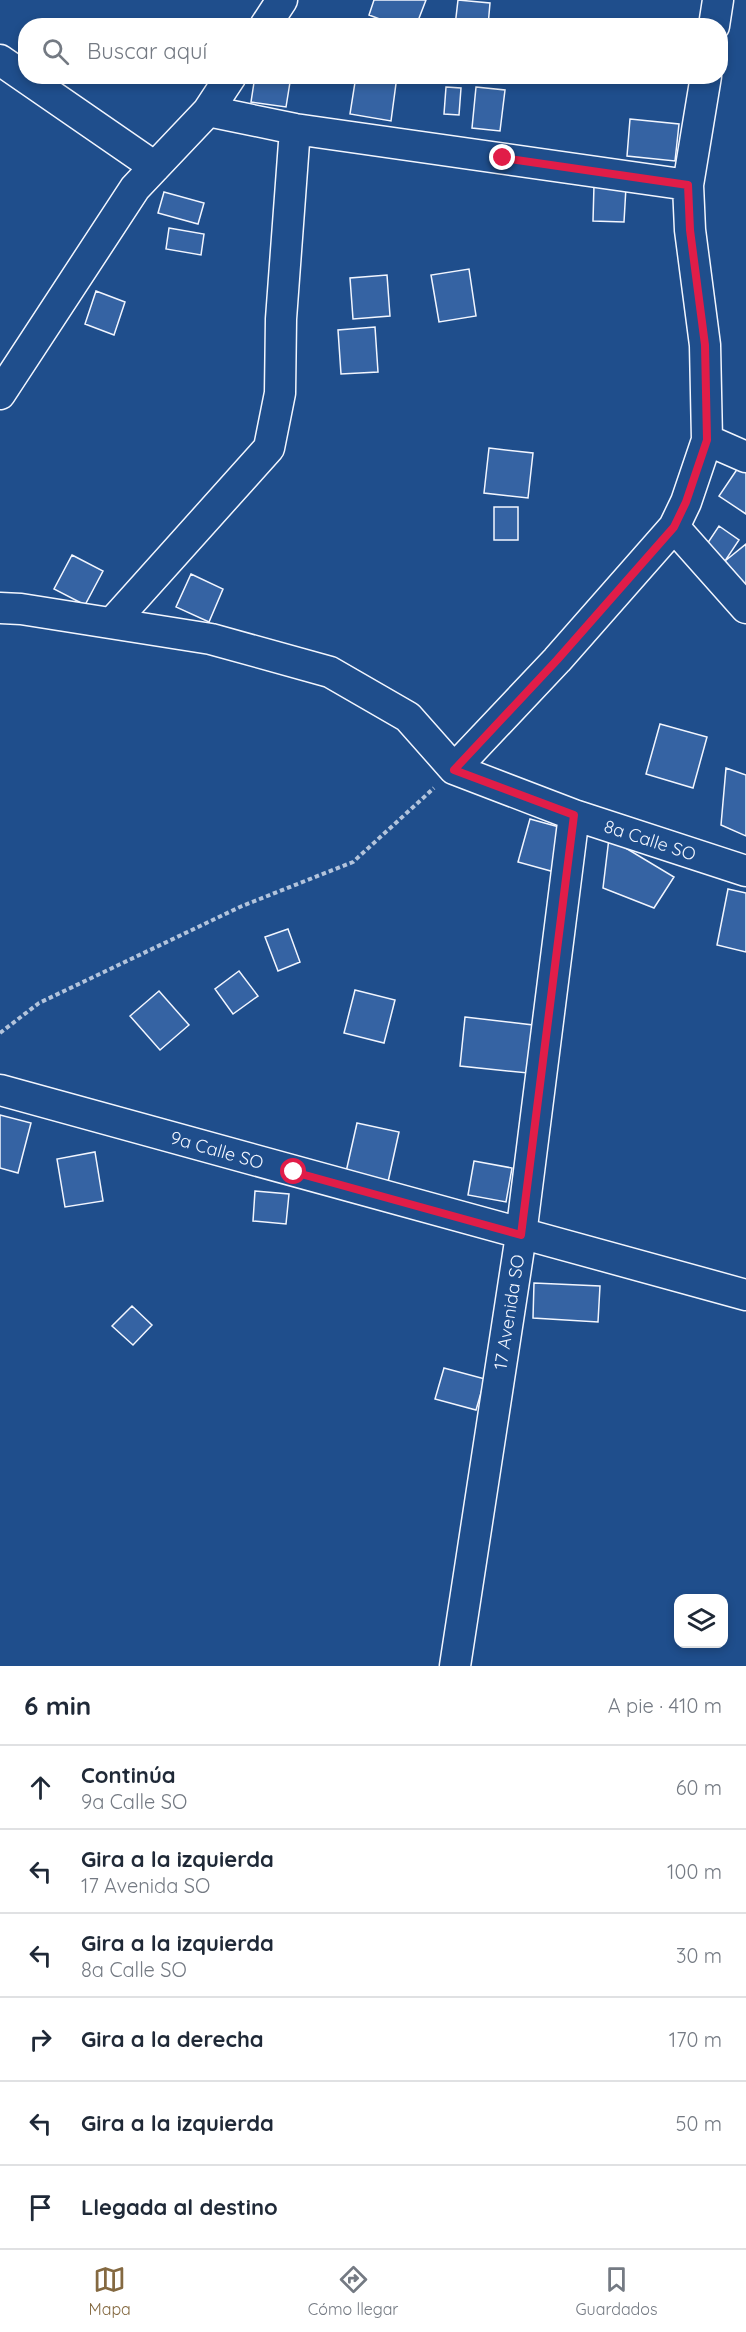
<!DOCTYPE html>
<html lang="es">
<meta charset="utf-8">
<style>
body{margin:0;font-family:Quicksand,sans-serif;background:#f2f2f3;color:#1f2937}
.controls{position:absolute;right:18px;bottom:18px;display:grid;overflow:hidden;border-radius:12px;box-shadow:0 3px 9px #0003}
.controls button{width:54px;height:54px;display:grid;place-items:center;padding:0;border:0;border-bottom:2px solid #e0e1e3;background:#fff;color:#1f2937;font:30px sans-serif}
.stop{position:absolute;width:18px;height:18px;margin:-14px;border:4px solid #e11d48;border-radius:50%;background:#fff}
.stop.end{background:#e11d48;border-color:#fff;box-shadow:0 2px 6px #0008}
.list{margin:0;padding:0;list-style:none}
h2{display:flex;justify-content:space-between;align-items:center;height:78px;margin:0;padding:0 24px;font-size:26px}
h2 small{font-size:20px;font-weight:400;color:#747a83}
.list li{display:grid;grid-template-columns:39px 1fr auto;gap:18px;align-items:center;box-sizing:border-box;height:84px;padding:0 24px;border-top:2px solid #e0e1e3}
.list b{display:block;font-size:22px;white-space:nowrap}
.list p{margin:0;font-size:20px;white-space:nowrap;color:#747a83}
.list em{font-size:20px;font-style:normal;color:#747a83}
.icon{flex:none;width:33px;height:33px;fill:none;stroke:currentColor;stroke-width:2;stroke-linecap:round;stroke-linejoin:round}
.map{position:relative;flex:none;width:746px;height:1666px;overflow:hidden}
.search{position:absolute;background:#fff;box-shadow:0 3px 9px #0003;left:18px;right:18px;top:18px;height:66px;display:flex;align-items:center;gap:15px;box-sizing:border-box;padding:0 21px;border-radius:24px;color:#747a83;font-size:22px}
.sheet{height:582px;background:#fff}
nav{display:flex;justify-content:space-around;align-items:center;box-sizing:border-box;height:84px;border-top:2px solid #e0e1e3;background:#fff;font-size:16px;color:#747a83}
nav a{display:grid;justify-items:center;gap:3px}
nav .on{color:#846941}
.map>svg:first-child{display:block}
.building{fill:#3563a3;stroke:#f2f6ff;stroke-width:1.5}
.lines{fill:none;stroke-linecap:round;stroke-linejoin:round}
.minor-casing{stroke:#f2f6ff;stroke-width:33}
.path{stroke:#b3c4dc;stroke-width:4;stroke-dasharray:4.5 3;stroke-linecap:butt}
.minor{stroke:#1f4e8c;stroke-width:30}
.route{stroke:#e11d48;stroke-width:8}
.labels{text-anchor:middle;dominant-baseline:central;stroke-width:4.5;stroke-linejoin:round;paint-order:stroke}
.street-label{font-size:18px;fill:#f2f6ff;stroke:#1f4e8c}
</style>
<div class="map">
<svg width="746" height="1666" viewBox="0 0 746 1666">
<rect width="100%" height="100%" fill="#1f4e8c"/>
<path class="building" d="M374,0H426L416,26H398L369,15Z
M458,0L490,3L488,26H455Z
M255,76H291L286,107L251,102Z
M356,76H397L391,121L350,114Z
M446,87L461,88L459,115L444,114Z
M476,87L505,90L500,131L472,128Z
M630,119L679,124L675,161L627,156Z
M594,185L626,187L624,222L593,221Z
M164,192L204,203L198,224L158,213Z
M169,228L204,234L201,255L166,249Z
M469,269L476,316L439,322L431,275Z
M387,275L390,316L353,319L350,278Z
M96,291L125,302L114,335L85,324Z
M375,327L378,372L341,374L338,330Z
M489,448L533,453L528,498L484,493Z
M742,462L746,464V514L719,496Z
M494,507H518V540H494Z
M719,526L739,540L725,561L705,547Z
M746,544V586L725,561Z
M72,555L103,571L85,605L54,589Z
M191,574L223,589L209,622L176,607Z
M660,724L707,737L693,788L646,774Z
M726,768L746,775V836L721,825Z
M530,819L570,830L558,873L518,862Z
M609,838L674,877L654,908L603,888Z
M728,889L746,893V952L717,945Z
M288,929L300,962L278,971L265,937Z
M239,971L258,996L233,1014L215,989Z
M355,990L395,1000L384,1043L344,1033Z
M159,991L189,1025L160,1050L130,1016Z
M465,1017L533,1025L528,1073L460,1066Z
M0,1115L31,1123L18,1173L0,1168Z
M357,1123L399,1132L388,1182L346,1172Z
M95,1152L103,1201L65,1207L57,1159Z
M474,1161L512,1168L506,1202L468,1195Z
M255,1191L289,1194L286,1224L253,1221Z
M534,1283L600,1286L598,1322L533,1318Z
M132,1306L152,1325L133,1345L112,1326Z
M444,1368L485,1379L476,1410L435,1399Z"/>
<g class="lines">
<defs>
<path id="minor" d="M265,26L282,0
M714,26L718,0
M0,60L155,167
M208,111L295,129L688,185
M0,394L135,188L208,111L231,76
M707,440L746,457
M674,527L746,608
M0,608L21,609L211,639L330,672L408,717L454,769L574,815L746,871
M112,623L269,448L280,393L281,319L295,129
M454,769L557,660L674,527L686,502L707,440L705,345L690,230L688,185L706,76
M0,1090L746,1295
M455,1666L521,1235L574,815"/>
</defs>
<use href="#minor" class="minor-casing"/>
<path class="path" d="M0,1033L39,1003L242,906L353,862L434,788"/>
<use href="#minor" class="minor"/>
</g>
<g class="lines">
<path class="route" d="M294,1172L521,1235L574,815L454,770L557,660L674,527L686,502L707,440L705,345L690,230L688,185L503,158"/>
</g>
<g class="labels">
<g class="street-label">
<text transform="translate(650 840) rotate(18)">8a Calle SO</text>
<text transform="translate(217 1150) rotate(16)">9a Calle SO</text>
<text transform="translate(509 1312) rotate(-81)">17 Avenida SO</text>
</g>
</g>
</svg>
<div class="controls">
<button><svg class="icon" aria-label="layers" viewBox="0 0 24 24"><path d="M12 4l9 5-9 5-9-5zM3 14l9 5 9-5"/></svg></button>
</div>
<div class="stop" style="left:294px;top:1172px"></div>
<div class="stop end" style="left:503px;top:158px"></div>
<div class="search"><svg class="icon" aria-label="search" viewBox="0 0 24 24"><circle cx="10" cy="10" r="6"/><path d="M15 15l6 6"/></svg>Buscar aquí</div>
</div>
<section class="sheet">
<h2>6 min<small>A pie · 410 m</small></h2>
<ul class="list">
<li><svg class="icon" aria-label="ahead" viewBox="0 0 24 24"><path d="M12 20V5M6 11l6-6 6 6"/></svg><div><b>Continúa</b><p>9a Calle SO</p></div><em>60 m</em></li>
<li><svg class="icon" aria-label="left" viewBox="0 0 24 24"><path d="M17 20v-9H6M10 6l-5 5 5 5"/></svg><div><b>Gira a la izquierda</b><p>17 Avenida SO</p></div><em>100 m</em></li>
<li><svg class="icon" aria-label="left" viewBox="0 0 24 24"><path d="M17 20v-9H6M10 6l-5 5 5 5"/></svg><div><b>Gira a la izquierda</b><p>8a Calle SO</p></div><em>30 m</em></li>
<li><svg class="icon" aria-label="right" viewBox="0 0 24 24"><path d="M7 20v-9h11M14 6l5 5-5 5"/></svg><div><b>Gira a la derecha</b></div><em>170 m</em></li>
<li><svg class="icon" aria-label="left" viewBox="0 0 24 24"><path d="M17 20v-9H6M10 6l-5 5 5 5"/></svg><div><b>Gira a la izquierda</b></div><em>50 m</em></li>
<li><svg class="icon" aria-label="arrive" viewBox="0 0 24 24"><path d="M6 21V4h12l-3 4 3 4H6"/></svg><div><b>Llegada al destino</b></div></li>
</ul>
</section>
<nav>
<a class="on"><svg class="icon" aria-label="map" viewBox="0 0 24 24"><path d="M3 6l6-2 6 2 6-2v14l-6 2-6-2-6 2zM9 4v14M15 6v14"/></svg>Mapa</a>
<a><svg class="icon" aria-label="directions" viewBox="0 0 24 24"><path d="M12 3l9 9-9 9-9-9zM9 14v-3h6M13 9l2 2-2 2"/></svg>Cómo llegar</a>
<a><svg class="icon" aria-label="saved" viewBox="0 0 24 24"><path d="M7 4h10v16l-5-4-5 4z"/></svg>Guardados</a>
</nav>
